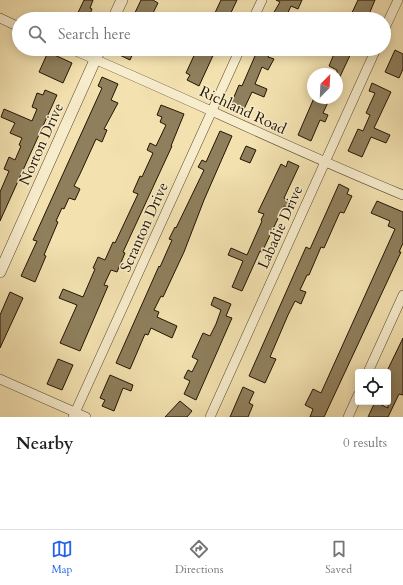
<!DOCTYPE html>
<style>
body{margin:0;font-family:Cardo,serif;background:#f2f2f2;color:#202124}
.controls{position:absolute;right:12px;bottom:12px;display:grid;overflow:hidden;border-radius:4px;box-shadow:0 2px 10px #0003}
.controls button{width:36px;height:36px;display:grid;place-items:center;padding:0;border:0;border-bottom:1px solid #e0e0e0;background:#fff;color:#202124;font:20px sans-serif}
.compass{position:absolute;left:307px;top:68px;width:36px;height:36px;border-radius:50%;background:#fff;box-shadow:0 2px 10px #0003;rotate:24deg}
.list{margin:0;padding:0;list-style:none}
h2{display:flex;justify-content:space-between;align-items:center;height:52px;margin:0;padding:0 16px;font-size:17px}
h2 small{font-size:13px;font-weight:400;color:#757577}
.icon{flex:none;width:22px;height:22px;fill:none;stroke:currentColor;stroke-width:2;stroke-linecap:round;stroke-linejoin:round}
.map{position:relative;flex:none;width:403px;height:417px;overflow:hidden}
.search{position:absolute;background:#fff;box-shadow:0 2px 10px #0003;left:12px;right:12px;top:12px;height:44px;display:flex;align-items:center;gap:10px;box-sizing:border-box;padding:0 14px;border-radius:22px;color:#757577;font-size:15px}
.sheet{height:112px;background:#fff}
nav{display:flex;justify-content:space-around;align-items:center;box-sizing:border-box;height:56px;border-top:1px solid #e0e0e0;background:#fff;font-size:11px;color:#757577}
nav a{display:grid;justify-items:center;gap:2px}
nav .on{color:#2563eb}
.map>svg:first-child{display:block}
.building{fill:#8f7f5c;stroke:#231502}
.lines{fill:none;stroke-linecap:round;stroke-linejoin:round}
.minor-casing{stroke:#57482e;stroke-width:10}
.tertiary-casing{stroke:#57482e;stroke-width:12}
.minor{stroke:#f7eccc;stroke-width:9}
.tertiary{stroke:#f7eccc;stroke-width:11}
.labels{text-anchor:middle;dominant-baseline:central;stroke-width:3;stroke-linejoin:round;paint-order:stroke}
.street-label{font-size:15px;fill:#231502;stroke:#f7eccc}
</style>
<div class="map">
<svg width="403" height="417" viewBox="0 0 403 417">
<rect width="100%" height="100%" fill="#f3e1b0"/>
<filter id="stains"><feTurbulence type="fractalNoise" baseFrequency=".005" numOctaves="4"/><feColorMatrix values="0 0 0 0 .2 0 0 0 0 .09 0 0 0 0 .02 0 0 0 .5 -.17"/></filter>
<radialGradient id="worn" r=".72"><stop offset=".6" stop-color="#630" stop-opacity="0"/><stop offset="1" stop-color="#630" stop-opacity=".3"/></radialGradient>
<path class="building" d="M84,0H93L90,8L92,9L88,19H75Z
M141,0H153L158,3L150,19H132Z
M221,0H237L228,19L214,15Z
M276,0H302L298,9L291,6L285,19H270L280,2Z
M358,0H375L367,19H349Z
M107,49H135L130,60Z
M197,49H216L199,86L187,80L190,75L186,73Z
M258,49L271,51L268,57L274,59L268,70L262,67L255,84L267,89L264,97L252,92L244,109L231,104L239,85L242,86Z
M336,49H353L337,83V70L329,66Z
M395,50L403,54V69L399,78L385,72Z
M48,52L72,63L63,83L39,72Z
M102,77L118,84L111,100L118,103L104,129L107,130L102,142L96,139L80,174L74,186L80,189L75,200L69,198L64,209L62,208L56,221L58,222L44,255L46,256L35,282L21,276L37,241L33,240L102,88L98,86Z
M372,83L391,92L374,128L390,135L386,143L371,137L362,157L348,151L358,129L363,131L370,115L366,113L375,93L369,91Z
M45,90L57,95L0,221V192L9,171L4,169L9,157L15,160L21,146L19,145L22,138L10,133L15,123L1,117L4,109L32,121L37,109L32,107L37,93L43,95Z
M314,98H330L323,113L328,115L325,122L320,120L311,141L298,135Z
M161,105L184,114L171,146H172L123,252L125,253L117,272L111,270L104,285L108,286L80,351L60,343L77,305L59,298L63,289L83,297L95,269L93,268L98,257L105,260L113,242L115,243L138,194L133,192L140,176L142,177L153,153L147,150L150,143L156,146L166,125L160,122L162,117L157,115Z
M220,131L232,136L204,200L184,252L163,297L161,296L154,310L159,312L157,317L177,326L172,338L151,328L148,335L145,334L130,369L116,363L159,266L160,267L172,240L169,239L175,227L176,228L204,170L198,167L202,160L206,162Z
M246,146L256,150L250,163L240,159Z
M288,161L299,166L284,198L293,202L290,209L284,206L262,252L260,251L242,291L232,287L243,261L228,255L231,248L247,255L262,221L261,220L264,214L258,212L281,164L286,167Z
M339,184L349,189L347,194L352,196L344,213L340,212L324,248L321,247L309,275H307L300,290L306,292L301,304L295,301L288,315L270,357L276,359L265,383L249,376L306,247L310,249Z
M377,201L403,212V243L399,252H401L324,417H310L313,409L305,405L313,389L321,393L395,229L388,226L390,221L371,213Z
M10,292L23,298L0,348V315Z
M214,297L231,304L226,316L232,318L196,400L184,394L190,381L184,378L188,370L192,372L198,360L192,357L203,333L210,336L216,324L221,310L211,305Z
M403,338V395L399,394L388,417H368L375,402L388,408V369Z
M58,359L73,365L62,390L47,384Z
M110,375L133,385L131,391L123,388L114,411L102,406L105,400L100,398Z
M243,387L254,392L249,403L253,405L248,417H230Z
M180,401L192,411L187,417H165Z"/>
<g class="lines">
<defs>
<path id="minor" d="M0,18L19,27
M253,19L262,0
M384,30L398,0
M71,49C182,96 291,149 403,195
M368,372L403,295
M0,379L86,417
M73,417L240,49
M210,417L376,49
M348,417L358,395"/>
<path id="tertiary" d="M113,19L122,0
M0,272L100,49"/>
</defs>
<use href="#minor" class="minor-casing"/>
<use href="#tertiary" class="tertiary-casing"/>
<use href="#minor" class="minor"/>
<use href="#tertiary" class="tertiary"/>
</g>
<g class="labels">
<g class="street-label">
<text transform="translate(243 110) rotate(25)">Richland Road</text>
<text transform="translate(41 144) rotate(-66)">Norton Drive</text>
<text transform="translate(144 227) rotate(-66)">Scranton Drive</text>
<text transform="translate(280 227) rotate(-66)">Labadie Drive</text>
</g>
</g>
<rect width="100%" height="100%" filter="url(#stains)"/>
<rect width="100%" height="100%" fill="url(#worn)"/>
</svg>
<div class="controls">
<button><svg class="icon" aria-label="locate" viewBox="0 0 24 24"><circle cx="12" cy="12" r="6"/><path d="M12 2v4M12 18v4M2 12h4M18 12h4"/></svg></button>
</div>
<svg class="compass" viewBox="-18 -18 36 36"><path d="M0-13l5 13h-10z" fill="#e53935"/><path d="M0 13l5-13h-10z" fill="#757577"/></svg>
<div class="search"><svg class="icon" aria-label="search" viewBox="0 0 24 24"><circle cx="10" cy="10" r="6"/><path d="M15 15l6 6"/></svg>Search here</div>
</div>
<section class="sheet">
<h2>Nearby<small>0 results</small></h2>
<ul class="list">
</ul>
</section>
<nav>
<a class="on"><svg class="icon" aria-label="map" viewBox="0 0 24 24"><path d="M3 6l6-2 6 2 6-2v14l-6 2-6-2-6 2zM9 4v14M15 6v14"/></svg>Map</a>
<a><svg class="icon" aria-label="directions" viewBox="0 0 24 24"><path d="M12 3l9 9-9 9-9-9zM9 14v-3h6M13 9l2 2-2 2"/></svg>Directions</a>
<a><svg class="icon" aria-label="saved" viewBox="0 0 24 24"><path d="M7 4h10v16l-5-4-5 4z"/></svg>Saved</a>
</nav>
